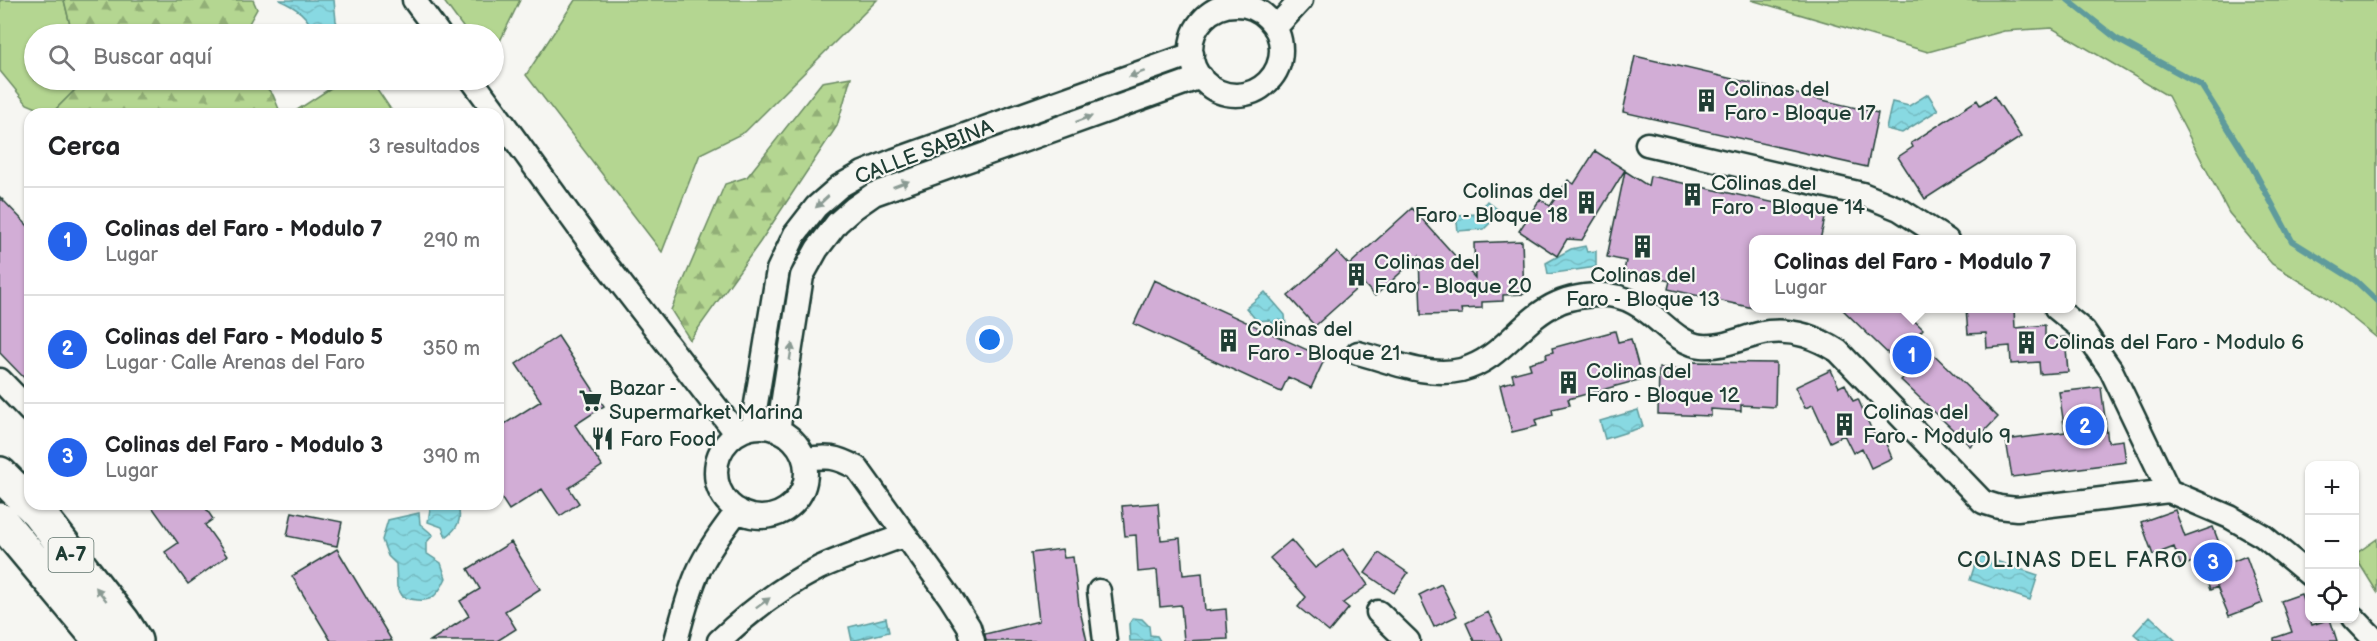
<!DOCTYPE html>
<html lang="es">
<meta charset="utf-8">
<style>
body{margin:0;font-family:"Balsamiq Sans",sans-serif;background:#f6f6f6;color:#202124}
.controls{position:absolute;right:18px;bottom:18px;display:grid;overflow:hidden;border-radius:12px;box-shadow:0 2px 4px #0004}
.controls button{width:54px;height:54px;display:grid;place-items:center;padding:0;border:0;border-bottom:2px solid #e0e0e0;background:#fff;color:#202124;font:30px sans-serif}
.you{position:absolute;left:990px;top:340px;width:21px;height:21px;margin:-15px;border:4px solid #fff;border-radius:50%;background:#1a73e8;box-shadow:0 0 0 9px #1a73e833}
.badge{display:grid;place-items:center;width:39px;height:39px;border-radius:50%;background:#2563eb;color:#fff;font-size:20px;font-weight:700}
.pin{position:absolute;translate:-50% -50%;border:3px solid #fff;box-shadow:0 2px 6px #0006}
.popup{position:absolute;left:1749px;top:235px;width:327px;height:78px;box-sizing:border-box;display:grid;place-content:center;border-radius:12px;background:#fff;filter:drop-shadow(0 2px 4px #0005);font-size:20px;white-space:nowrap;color:#757577}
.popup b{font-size:22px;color:#202124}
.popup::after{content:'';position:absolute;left:50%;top:100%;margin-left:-12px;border:12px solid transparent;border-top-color:#fff}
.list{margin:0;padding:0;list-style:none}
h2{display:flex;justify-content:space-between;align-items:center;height:78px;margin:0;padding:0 24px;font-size:26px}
h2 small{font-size:20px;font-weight:400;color:#757577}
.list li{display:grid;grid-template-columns:39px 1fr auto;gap:18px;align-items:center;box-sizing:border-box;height:108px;padding:0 24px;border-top:2px solid #e0e0e0}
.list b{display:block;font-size:22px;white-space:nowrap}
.list p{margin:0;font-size:20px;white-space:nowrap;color:#757577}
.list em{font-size:20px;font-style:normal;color:#757577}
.icon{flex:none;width:33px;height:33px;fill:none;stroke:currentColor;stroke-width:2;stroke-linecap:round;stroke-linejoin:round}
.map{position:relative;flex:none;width:2377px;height:641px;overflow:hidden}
.search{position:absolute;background:#fff;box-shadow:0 2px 4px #0004;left:24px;top:24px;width:480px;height:66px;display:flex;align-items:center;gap:15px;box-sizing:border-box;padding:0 21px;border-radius:33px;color:#757577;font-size:22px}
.panel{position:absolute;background:#fff;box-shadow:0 2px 4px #0004;left:24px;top:108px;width:480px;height:402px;border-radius:18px}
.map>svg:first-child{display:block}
.grass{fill:#b4d691;stroke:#6a8a62;stroke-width:1.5}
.forest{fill:url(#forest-firs);stroke:#6a8a62;stroke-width:1.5}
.water{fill:url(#water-waves);stroke:#5e9b9c;stroke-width:1.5}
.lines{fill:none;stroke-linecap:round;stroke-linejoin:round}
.stream{stroke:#5e9b9c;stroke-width:6}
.building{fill:#d2add6;stroke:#1f3d34;stroke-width:1.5}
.minor-casing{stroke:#1f3d34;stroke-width:27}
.trunk-casing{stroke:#1f3d34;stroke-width:38}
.minor{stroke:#f6f6f2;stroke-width:22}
.trunk{stroke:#f6f6f2;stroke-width:33}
.oneway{fill:#8a9a93}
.labels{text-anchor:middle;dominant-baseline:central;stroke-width:4.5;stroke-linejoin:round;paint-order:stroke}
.shield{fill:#f6f6f2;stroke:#60746d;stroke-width:1.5}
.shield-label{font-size:20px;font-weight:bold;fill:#1f3d34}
.poi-label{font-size:21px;fill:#1f3d34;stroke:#f6f6f2;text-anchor:start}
.street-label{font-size:21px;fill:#1f3d34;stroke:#f6f6f2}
.neighbourhood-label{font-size:22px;letter-spacing:1.5px;fill:#1f3d34;stroke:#f6f6f2}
</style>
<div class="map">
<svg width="2377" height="641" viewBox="0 0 2377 641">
<defs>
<pattern id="forest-firs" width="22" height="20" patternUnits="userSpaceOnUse" patternTransform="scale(1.5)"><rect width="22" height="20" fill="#b4d691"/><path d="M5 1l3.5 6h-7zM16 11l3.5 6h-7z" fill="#92af77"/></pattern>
<pattern id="water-waves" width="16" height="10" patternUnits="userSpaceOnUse" patternTransform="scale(1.5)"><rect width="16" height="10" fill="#88d9e2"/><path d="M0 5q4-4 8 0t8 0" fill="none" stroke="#75bbc2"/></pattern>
</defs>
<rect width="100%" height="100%" fill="#f6f6f2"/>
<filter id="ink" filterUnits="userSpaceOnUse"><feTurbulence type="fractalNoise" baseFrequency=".0167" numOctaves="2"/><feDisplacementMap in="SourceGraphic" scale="12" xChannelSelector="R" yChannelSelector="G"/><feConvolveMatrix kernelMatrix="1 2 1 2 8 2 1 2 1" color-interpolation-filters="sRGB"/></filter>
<g filter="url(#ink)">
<path class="grass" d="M0,0H64L72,33L76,34H34V80H85L51,114L27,104L0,71Z
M443,0H520L500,41L494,46V34H468Z
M575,0H877L745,132L700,154L662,252L526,75Z
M1751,0H2377V338L2328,298L2272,264L2229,213L2168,96L2052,28L2004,31L1928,52Z
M343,80H371L394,114H291Z
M2377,539V592L2354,555Z"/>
<path class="forest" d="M64,0H253L257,9L243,34H76L72,33Z
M851,77L837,126L760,242L690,340L671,310L725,184L747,177L822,82Z
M85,80H260L273,95L281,114H51Z"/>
<path class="water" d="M279,0H334L336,21L343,34H313C310,16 295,7 279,0Z
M1928,94L1938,110L1902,133L1886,129L1892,102L1909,106Z
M1487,201L1501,212L1484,229L1458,231L1456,215L1476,214Z
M1585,246L1587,252L1596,251V267L1548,274L1546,263L1571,249Z
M1265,292L1285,315L1286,326L1280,331L1269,320L1257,321L1246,308Z
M1638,410L1643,427L1605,439L1600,421Z
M426,504H457C463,519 458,528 446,537L442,527L428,522L430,509Z
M419,513L420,524L433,535L426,543V553L441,563L446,578C436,601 427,604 403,597L397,587L396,564L388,556L382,540L388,520Z
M1978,555L2038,575L2030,600L1970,580Z
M2150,616L2176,641H2142L2134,634Z
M886,618L889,632L852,641L849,627Z
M1133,618L1142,619L1149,626L1150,635L1157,636L1160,641H1130L1129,624Z"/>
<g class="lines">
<path class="stream" d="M2068,0L2117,39L2201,85L2250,163L2292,241L2356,281L2377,301"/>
</g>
<path class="building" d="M1635,56L1878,113L1867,167L1623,112Z
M1994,96L2021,137L1925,199L1898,157L1913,147L1911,143L1977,100L1980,105Z
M1595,151L1625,170L1582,240L1567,239L1557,256L1519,231L1540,199L1550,206L1568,180L1574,184Z
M1625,171L1648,186L1650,176L1826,214L1820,240H1753V308L1668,289L1670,281L1624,271L1626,261L1607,257Z
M0,197L30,228V384L0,353Z
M1412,208L1475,278L1474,243L1522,241L1524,294L1503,295V301L1482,302V308L1461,309L1462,314L1421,315L1419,256L1375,296L1363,283L1315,326L1288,296L1337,252L1349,265Z
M1154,280L1325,358L1311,388L1288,377L1281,392L1134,324Z
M1842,309H1902L1923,329L1916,337L1998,417L1970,446L1901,380L1908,373Z
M1966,309H2014L2015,328L2045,325V339L2065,337L2068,372L2040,374L2039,362L2011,364L2010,346L1987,348L1986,333L1968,334Z
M1615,331L1618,342L1631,339L1642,379L1568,399L1570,405L1552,409L1553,415L1535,420L1537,426L1512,432L1500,385L1514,381L1512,374L1531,369L1529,363L1547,358L1546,354L1553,352L1552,348Z
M558,336L604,406L575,425L602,466L569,488L579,503L560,516L542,489L509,510L498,493V428L541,401L516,364Z
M1692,362L1776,363L1775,407L1741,405V411L1711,409V416L1658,414L1659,368L1692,369Z
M1831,370L1839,387L1845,384L1853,401L1858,399L1874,435L1881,432L1892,458L1871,468L1862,448L1853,453L1844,435L1830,442L1813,405L1805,408L1795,387Z
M2101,387L2108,442L2123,440L2126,462L2012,477L2006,440L2065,432L2059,392Z
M1158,503L1161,540L1180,538L1183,575L1202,573L1205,611L1226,609L1228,639L1184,641L1181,605L1160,607L1157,570L1138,572L1136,535L1125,536L1122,506Z
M150,504H203L213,519L205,525L227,556L188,584L165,552L178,543Z
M2175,510L2185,537L2213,527L2227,564L2246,556L2263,603L2229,616L2217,587L2210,590L2199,560L2181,566L2174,547L2153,555L2141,522Z
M292,512L342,522L337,546L287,536Z
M1291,540L1315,568L1343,549L1368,585L1343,603L1349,608L1329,632L1298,607L1306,597L1270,558Z
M511,542L540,589L505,611L516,629L497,641H430L469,616L460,601L480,589L468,569Z
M337,549L392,641H331L292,576Z
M1062,549L1064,558L1073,557L1079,606L1087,641H986L985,634L1039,621L1031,553Z
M1379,553L1408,573L1394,593L1365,573Z
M1441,584L1457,616L1434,627L1419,595Z
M2301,594L2312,625L2330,619L2337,641H2274V638L2292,632L2281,601Z
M1488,612L1502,641H1474L1466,623Z"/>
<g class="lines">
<defs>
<path id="minor" d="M414,0L439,34
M1191 50a45 45 0 1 1 90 0a45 45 0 1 1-90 0Z
M1275,28L1301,0
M472,80L497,114
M498,116L598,254L737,434
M1647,144L1862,194L1899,209L1947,240
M2056,308L2084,331L2111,370L2169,491
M1358,353C1390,361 1428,378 1461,370C1502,360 1521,319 1558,303C1570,297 1585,296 1598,295C1649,292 1666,343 1702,346C1726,348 1746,335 1769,332C1795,329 1817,338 1838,351L1983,502L1999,507L2017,509L2169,491L2230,517L2263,536L2310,575
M0,380L30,411
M716 472a45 45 0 1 1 90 0a45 45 0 1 1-90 0Z
M752,428L778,270L795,234L816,207L840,186L863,173L895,160L1192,54
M778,431L802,276L817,249L837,223L854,208L874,194L1201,77
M804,459C828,456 835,456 857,468L950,597L969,627L973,641
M1099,591L1105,641
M1378,612L1408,641
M2354,618L2376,641
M676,641C682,618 688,595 697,574C707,551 723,530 738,510
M719,641C749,612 782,587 819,568C847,555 877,546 905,535"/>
<path id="trunk" d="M0,474L37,511L123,622L135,641
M0,520L101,641"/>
</defs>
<use href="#minor" class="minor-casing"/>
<use href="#trunk" class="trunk-casing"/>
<use href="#minor" class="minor"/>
<use href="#trunk" class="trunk"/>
</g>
<defs><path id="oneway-solid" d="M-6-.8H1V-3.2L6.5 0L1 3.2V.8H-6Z" transform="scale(1.5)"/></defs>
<g class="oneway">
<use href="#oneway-solid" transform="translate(1137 74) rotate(160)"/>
<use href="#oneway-solid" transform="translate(1084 119) rotate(-20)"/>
<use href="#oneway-solid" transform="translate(901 184) rotate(-20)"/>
<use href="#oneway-solid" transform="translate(822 202) rotate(138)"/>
<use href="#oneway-solid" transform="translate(791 352) rotate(-81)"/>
<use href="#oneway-solid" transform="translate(101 594) rotate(-128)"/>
<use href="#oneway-solid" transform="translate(763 603) rotate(-37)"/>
</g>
</g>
<defs>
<symbol id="building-bare" viewBox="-9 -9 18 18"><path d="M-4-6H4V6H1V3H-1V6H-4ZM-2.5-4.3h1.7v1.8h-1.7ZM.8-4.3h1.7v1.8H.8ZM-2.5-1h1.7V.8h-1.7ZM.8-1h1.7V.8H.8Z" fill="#1f3d34" stroke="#f6f6f2" stroke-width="2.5" paint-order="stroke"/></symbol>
<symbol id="supermarket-bare" viewBox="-9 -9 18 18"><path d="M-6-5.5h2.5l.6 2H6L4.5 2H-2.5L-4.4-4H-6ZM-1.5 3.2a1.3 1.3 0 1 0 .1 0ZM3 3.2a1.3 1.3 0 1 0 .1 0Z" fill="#1f3d34" stroke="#f6f6f2" stroke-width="2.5" paint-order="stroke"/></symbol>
<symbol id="restaurant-bare" viewBox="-9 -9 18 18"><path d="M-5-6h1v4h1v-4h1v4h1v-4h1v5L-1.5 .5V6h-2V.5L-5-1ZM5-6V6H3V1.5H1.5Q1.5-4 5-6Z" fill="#1f3d34" stroke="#f6f6f2" stroke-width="2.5" paint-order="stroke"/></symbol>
</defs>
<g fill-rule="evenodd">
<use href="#building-bare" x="1690" y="84" width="33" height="33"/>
<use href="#building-bare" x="1676" y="178" width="33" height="33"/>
<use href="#building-bare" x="1570" y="186" width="33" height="33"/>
<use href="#building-bare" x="1626" y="230" width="33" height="33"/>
<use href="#building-bare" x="1340" y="258" width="33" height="33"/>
<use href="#building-bare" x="1212" y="324" width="33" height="33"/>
<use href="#building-bare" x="2010" y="326" width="33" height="33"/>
<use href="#building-bare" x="1552" y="366" width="33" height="33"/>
<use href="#supermarket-bare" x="574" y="384" width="33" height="33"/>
<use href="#building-bare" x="1828" y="408" width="33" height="33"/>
<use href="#restaurant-bare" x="586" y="422" width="33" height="33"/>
</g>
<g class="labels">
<rect class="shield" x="48.5" y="538" width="45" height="34" rx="4.5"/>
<g class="shield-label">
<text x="71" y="555">A-7</text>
</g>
<g class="poi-label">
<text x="1724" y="89">Colinas del<tspan x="1724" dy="24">Faro - Bloque 17</tspan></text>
<text x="1711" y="183">Colinas del<tspan x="1711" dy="24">Faro - Bloque 14</tspan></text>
<text x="1568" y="191" text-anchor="end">Colinas del<tspan x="1568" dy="24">Faro - Bloque 18</tspan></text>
<text x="1374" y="262">Colinas del<tspan x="1374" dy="24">Faro - Bloque 20</tspan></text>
<text x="1643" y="275" text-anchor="middle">Colinas del<tspan x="1643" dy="24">Faro - Bloque 13</tspan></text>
<text x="1247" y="329">Colinas del<tspan x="1247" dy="24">Faro - Bloque 21</tspan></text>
<text x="2044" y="342">Colinas del Faro - Modulo 6</text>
<text x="1586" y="371">Colinas del<tspan x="1586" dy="24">Faro - Bloque 12</tspan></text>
<text x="609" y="388">Bazar -<tspan x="609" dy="24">Supermarket Marina</tspan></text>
<text x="1863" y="412">Colinas del<tspan x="1863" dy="24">Faro - Modulo 9</tspan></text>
<text x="620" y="439">Faro Food</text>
</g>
<g class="street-label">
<text transform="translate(924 152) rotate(-21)">CALLE SABINA</text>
</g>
<g class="neighbourhood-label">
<text x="2073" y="560">COLINAS DEL FARO</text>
</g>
</g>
</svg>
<div class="controls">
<button>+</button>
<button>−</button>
<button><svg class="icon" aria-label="locate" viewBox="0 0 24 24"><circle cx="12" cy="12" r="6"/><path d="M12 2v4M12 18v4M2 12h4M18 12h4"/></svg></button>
</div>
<div class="you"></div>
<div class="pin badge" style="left:1912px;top:355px">1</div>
<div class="popup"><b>Colinas del Faro - Modulo 7</b>Lugar</div>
<div class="pin badge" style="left:2085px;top:426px">2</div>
<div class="pin badge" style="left:2213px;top:562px">3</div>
<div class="search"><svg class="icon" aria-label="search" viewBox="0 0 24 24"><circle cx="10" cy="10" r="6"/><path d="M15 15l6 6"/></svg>Buscar aquí</div>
<section class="panel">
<h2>Cerca<small>3 resultados</small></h2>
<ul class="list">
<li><span class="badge">1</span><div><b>Colinas del Faro - Modulo 7</b><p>Lugar</p></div><em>290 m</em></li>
<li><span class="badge">2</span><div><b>Colinas del Faro - Modulo 5</b><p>Lugar · Calle Arenas del Faro</p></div><em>350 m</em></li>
<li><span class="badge">3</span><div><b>Colinas del Faro - Modulo 3</b><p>Lugar</p></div><em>390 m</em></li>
</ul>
</section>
</div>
